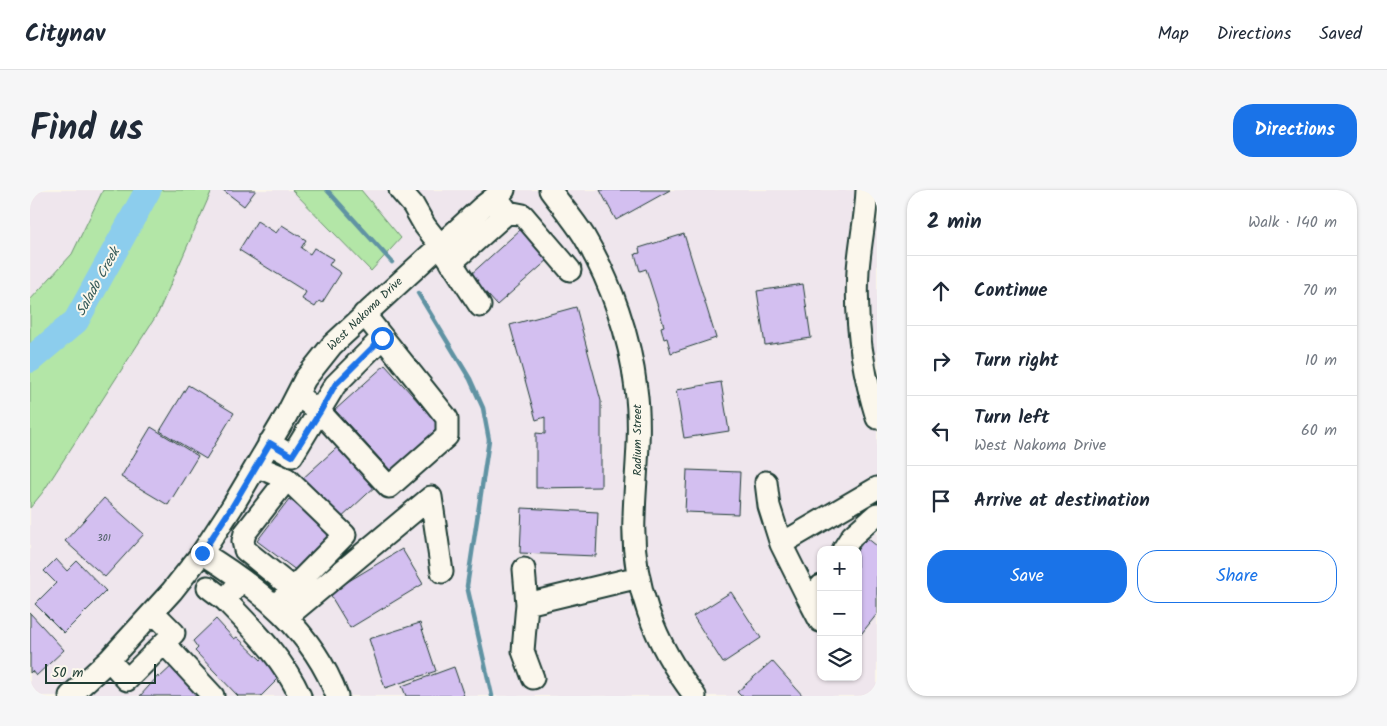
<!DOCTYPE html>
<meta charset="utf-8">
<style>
body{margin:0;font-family:Kalam,sans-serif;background:#f6f6f7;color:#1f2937}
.controls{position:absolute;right:15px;bottom:15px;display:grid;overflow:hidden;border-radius:10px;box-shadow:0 1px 4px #0004}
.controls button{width:45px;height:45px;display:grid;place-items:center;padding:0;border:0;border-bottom:1px solid #e0e1e3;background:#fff;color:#1f2937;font:25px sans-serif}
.scale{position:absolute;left:15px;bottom:12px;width:111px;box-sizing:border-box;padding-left:5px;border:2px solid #1f3d34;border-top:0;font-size:14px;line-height:18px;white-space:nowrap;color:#1f3d34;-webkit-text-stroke:4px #fbf7ec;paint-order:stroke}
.stop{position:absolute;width:15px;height:15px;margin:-11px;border:4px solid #1a73e8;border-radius:50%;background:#fff}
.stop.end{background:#1a73e8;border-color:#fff;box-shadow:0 1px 5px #0008}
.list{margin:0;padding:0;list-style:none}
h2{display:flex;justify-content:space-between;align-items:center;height:65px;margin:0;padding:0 20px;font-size:21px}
h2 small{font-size:16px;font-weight:400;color:#747a83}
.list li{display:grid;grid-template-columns:32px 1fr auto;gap:15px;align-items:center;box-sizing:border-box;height:70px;padding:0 20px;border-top:1px solid #e0e1e3}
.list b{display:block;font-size:19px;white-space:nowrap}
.list p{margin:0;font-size:16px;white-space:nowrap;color:#747a83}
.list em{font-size:16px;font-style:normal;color:#747a83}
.actions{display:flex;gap:10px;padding:15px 20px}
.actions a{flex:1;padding:11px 0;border:1px solid #1a73e8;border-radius:20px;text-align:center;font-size:18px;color:#1a73e8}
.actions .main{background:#1a73e8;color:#fff}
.icon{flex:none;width:28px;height:28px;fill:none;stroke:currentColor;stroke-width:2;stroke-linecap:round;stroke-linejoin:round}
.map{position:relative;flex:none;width:847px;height:506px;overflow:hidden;border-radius:20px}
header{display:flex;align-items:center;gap:30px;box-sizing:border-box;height:70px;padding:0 25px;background:#fff;border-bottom:1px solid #e0e1e3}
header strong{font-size:24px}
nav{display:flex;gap:28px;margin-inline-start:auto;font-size:18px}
.intro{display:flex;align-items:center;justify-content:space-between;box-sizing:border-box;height:120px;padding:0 30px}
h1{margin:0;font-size:35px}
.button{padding:12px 22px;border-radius:20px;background:#1a73e8;color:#fff;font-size:18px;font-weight:700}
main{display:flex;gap:30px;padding:0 30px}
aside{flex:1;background:#fff;border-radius:20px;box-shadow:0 1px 4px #0004}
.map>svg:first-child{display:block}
.built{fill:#efe6ed;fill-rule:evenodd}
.green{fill:#b3e6a7;stroke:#69926e}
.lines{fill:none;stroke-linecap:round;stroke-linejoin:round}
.stream{stroke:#6093a3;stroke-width:4.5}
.river{stroke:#8ccded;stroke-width:26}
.building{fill:#d3bff0;stroke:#1f3d34}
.minor-casing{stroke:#1f3d34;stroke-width:25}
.minor{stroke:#fbf7ec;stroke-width:21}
.route{stroke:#1a73e8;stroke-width:6}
.labels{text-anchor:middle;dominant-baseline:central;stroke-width:4;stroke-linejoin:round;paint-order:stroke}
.number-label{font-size:10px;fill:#4c5e63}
.street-label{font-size:12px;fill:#1f3d34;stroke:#fbf7ec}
.water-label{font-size:14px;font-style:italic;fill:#355a59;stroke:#fbf7ec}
</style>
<header>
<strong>Citynav</strong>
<nav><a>Map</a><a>Directions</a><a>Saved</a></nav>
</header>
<div class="intro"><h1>Find us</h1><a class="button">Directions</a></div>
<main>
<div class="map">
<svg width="847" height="506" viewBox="0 0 847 506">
<rect width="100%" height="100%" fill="#fbf7ec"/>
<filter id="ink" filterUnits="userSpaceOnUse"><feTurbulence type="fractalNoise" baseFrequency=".02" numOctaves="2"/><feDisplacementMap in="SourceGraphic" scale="10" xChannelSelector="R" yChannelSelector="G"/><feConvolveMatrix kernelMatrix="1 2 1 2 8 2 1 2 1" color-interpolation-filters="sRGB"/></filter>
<g filter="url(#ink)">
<path class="built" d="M0,0H73L42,64L0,110Z
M182,0H262L341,81L371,48L331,0H847V506H0V318L13,302L128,123ZM791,360H828V487H791Z"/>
<path class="green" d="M73,0H182L128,123L13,302L0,318V110L42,64Z
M262,0H331L371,48L341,81Z"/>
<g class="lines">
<path class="stream" d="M297,0L362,72
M388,103L440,189L453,218L459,250L437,396L462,506"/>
<path class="river" d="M0,170L46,131L118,0"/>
</g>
<path class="building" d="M193,0H226L214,16Z
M570,0H640L586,30Z
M227,31L246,43L252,35L276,50L271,58L280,64L284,58L303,69L299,75L311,83L292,113L289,111L285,117L272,109L276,102L209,60Z
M491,39L519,69L467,115L440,85Z
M654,44L686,148L641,163L637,148L634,149L631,137L634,136L616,79L610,81L605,64L610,63L609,58Z
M773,94L781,148L735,155L727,101Z
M546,117L571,211V297L506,298V243L515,244V227L506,230L480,135Z
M355,175L410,236L361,281L305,220Z
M691,192L699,241L654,248L646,200Z
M158,195L204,223L176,269L130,241Z
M121,237L168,266L138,315L91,287Z
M313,252L349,293L308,331L271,290Z
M657,280L710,282L708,324L655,322Z
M74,308L114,344L75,387L35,351Z
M259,309L303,343L271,384L227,351Z
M492,318L568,322L566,366L490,363Z
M837,348L847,356V424L828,448L827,360Z
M372,359L393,394L320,438L299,403Z
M26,369L37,381L47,371L76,401L34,443L5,414L26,393L14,381Z
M701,402L731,448L693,473L663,426Z
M0,423L34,460L6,486L2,481L0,483Z
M186,429L204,449L207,447L231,470L233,468L251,486L231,506H208L165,461L168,458L163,451Z
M390,433L406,481L355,498L339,449Z
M742,471L773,506H711L707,502Z
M144,474L174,506H110L128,486L129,488Z
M424,477L434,506H376L372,496Z"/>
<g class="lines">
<defs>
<path id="minor" d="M370,0L383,15L395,36L410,55L450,116
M520,0C531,15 544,30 554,46C581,92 600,146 606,199C612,242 605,284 604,327C601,393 625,455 665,506
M837,0C836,27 830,53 828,80C825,130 832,180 847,228
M466,6L478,22L493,25L540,80
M421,73L478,22
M267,205L290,222L359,297L417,246V228L334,124
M239,253L262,266L305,195L352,148
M226,276L257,289L315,345L245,416
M257,289L215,343L213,351L215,360L262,398
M736,292L739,316L751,354L847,298
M751,354L778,408L787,402L791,396
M813,360L822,346L847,324
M172,363C229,398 283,441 307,506
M494,379L497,414L493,461L503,488
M178,397L195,410L204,399
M778,408L790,431
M195,410C224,440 253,468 270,506
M497,414L609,387
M257,427L401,307L412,382
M134,453L183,506
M79,470L97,490L144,443L123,422
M40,506L79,470L142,401L172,363L202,317L256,226L275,189L302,155L452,17L474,0"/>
</defs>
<use href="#minor" class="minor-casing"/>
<use href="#minor" class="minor"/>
</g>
</g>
<g class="lines" filter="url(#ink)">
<path class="route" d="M172,363L202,317L240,253L262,266L290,222L305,195L352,148"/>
</g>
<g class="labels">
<g class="number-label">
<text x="74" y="348">301</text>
</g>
<g class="street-label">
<text transform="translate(335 124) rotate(-44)">West Nakoma Drive</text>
<text transform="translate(607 250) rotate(-90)">Radium Street</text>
</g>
<g class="water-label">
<text transform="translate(68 92) rotate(-61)">Salado Creek</text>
</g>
</g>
</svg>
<div class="controls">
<button>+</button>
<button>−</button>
<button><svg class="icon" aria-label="layers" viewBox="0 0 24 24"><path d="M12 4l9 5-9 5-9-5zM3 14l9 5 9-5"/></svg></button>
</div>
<div class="scale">50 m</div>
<div class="stop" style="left:352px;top:148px"></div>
<div class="stop end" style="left:172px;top:363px"></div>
</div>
<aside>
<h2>2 min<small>Walk · 140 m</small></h2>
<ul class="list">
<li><svg class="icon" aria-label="ahead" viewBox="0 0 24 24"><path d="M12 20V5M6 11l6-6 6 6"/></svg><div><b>Continue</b></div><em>70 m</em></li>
<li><svg class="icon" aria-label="right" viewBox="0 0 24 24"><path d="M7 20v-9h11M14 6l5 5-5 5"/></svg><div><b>Turn right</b></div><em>10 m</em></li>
<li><svg class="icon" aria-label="left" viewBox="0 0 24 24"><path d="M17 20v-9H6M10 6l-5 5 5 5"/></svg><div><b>Turn left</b><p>West Nakoma Drive</p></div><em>60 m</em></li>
<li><svg class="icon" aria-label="arrive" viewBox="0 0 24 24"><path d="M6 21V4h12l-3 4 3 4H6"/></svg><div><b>Arrive at destination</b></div></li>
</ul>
<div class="actions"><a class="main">Save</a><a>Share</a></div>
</aside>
</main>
